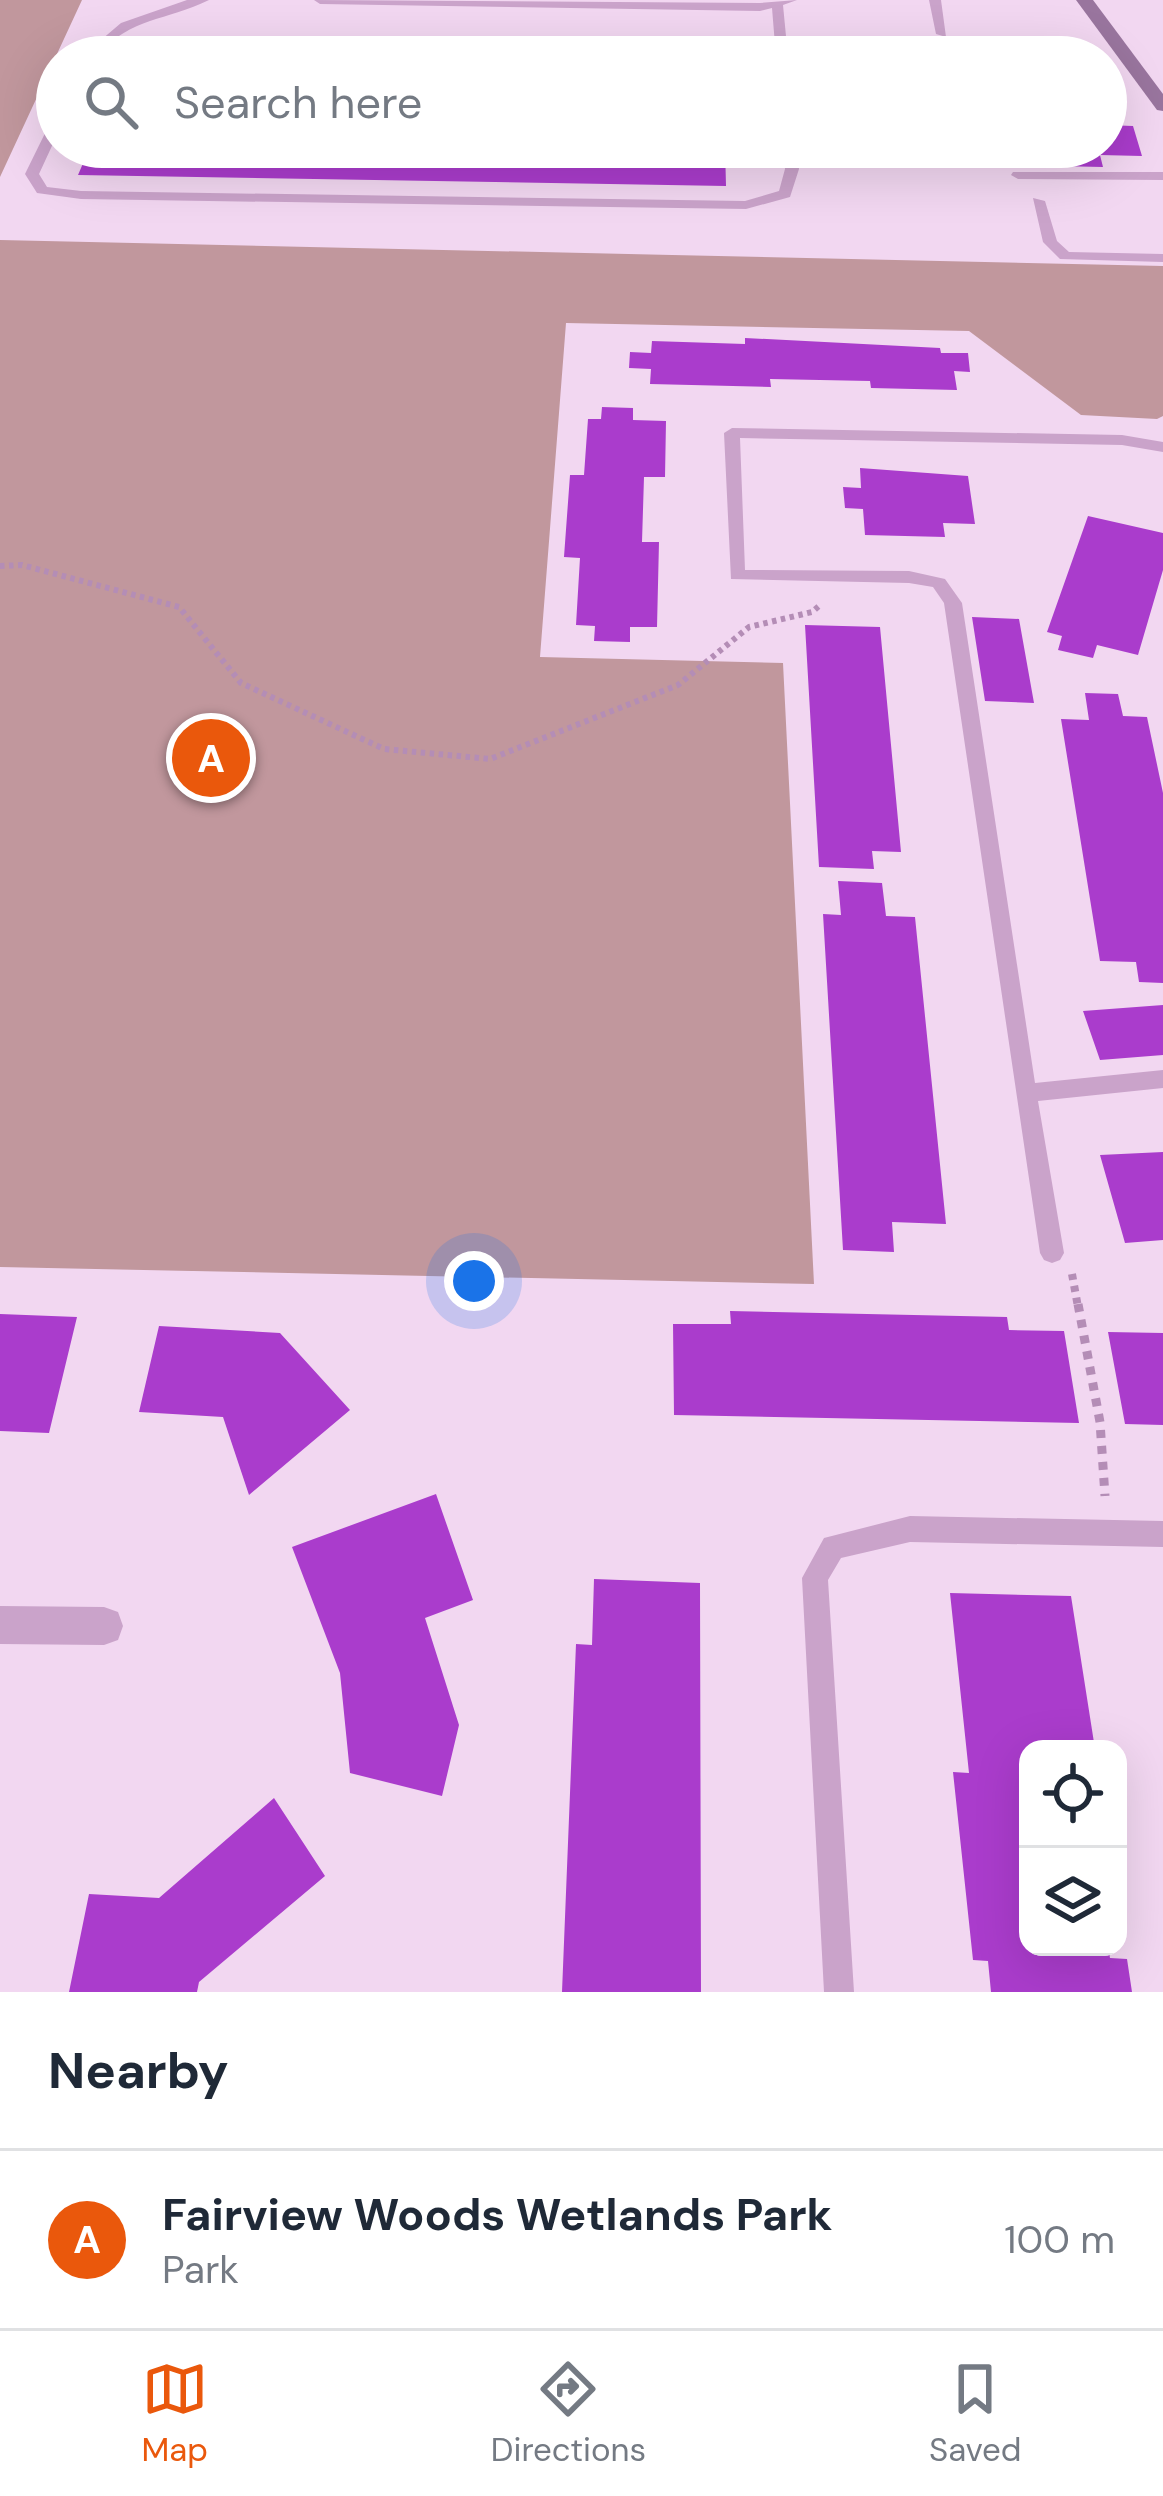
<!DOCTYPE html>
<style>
body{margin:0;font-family:"DM Sans",sans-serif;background:#f2f2f3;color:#1f2937}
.controls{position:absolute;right:36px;bottom:36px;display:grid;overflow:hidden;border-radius:24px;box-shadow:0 12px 48px #0002}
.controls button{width:108px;height:108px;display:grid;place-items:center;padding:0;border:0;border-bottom:3px solid #e0e1e3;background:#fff;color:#1f2937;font:60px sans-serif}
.you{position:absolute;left:474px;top:1281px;width:42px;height:42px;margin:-30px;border:9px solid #fff;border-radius:50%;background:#1a73e8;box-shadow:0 0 0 18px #1a73e833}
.badge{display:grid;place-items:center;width:78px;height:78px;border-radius:50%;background:#ea580c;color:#fff;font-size:39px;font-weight:700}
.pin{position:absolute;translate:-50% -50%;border:6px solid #fff;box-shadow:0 3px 12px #0006}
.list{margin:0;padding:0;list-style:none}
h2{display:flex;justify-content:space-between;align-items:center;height:156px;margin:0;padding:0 48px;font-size:51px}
h2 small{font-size:39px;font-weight:400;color:#747a83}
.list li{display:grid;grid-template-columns:78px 1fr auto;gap:36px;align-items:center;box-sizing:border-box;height:180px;padding:0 48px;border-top:3px solid #e0e1e3}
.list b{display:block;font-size:45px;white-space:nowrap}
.list p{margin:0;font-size:39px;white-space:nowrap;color:#747a83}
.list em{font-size:39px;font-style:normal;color:#747a83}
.icon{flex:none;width:66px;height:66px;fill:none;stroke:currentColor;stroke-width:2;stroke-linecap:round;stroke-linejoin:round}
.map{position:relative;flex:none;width:1163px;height:1992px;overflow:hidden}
.search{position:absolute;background:#fff;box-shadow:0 12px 48px #0002;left:36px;right:36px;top:36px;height:132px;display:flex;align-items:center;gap:30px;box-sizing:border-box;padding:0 42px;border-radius:66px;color:#747a83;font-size:45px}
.sheet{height:336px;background:#fff}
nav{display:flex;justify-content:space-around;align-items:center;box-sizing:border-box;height:168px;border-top:3px solid #e0e1e3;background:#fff;font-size:33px;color:#747a83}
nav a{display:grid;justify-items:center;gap:6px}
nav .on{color:#ea580c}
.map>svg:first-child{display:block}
.green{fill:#c1979d}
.building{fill:#aa3ccc}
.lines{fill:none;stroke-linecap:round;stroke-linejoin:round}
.path-far2{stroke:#b48db6;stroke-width:6;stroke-dasharray:4.5 4.5;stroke-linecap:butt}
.path-far1{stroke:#b48db6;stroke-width:8;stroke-dasharray:6 6;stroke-linecap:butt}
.path{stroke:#b48db6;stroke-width:9;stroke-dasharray:8 8;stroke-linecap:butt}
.service{fill:#caa3ca;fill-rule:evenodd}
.minor{fill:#caa3ca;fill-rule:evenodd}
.secondary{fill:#99759e;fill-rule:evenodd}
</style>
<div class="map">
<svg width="1163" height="1992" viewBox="0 0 1163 1992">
<rect width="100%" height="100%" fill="#f2d7f1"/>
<path class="green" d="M0,0H82L0,177Z
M0,240L1163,266V416L1157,419L1081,415L969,331L566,323L540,657L783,663L814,1284L0,1267Z"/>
<path class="building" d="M133,42L721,51V57H127Z
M1106,125L1133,126L1142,156L1100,155L1103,167L1056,166L1053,154L998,153L997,147H1106Z
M90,147H725L726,186L78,175Z
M745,338L940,348L941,353H968L970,372L954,371L957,390L871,388L870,381L770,379L771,387L650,384L651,369L629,368L630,352L651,353L652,341L745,344Z
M602,407L633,408V420L666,421L665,477H644L642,542H659L657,627H630V642L594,641L595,626L576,625L580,558L564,557L570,475H584L588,419H601Z
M860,468L968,476L975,524L943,523L945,537L865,535L863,509L845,508L843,487L861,488Z
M1088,516L1163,533V570L1138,655L1097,645L1093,658L1058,650L1062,636L1047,632Z
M972,617L1019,619L1034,703L985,701Z
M805,625L880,627L901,852L872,851L874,869L819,867Z
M1085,693L1118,694L1123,716L1147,717L1163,793V983L1139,982L1136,962L1100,961L1061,719L1089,720Z
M838,881L882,883L886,916L915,917L946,1224L892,1222L894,1252L843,1250L823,914L841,915Z
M1163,1005V1055L1100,1060L1083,1011Z
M1163,1152V1240L1125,1243L1100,1155Z
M730,1311L1007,1317L1009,1330L1064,1331L1079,1423L674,1415L673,1324H731Z
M0,1314L77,1317L49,1433L0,1431Z
M159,1326L280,1333L350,1410L249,1495L223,1417L139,1412Z
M1108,1332L1163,1333V1425L1125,1424Z
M436,1494L473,1600L425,1618L459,1725L442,1796L350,1773L340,1673L292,1547Z
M594,1579L700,1583L701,1992H562L576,1644L592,1645Z
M950,1593L1071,1596L1095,1749H1028V1947H1108L1110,1958L1127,1959L1132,1992H991L988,1961L973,1960L953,1772L969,1773Z
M274,1798L325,1876L199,1982L197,1992H69L89,1894L159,1898Z"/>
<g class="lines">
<path class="path-far2" d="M0,566L22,565L179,607L241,683L384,749L490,759L678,685L749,627L812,612L819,606"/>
<path class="path-far1" d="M1072,1274L1078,1307"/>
<path class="path" d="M1078,1304L1100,1422L1105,1496"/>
<path class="service" d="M187,0H209C164,22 135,15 94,57H81L121,23Z
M314,0L760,3L797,0L783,5L788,57H776L772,8L760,11L320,4Z
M929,0H941L946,37L936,34Z
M57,117V135L39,174L47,187L81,191L745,201L779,191L785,169L783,147H797L799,169L790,197L746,209L81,199L37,193L25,174L51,121Z
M1013,172H1163V180L1018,179L1011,175Z
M1033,198L1045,201L1057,241L1069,252L1163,254V262L1060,259L1043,242Z
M732,428L1122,435L1163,442V452L1122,445L740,438L745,570L909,571L945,579L962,603L1035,1083L1163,1070V1088L1038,1101L1064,1253L1060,1260L1052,1263L1044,1260L1040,1253L944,603L933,587L909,583L731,579L724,433Z
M910,1516L1163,1521V1547L910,1542L841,1558L828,1580L854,1992H824L802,1578L824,1538Z"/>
<path class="minor" d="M0,1606L104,1607L118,1612L123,1626L118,1640L104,1645L0,1644Z"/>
<path class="secondary" d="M1076,0H1093L1163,94V111L1157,110Z"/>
</g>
</svg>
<div class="controls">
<button><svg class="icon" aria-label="locate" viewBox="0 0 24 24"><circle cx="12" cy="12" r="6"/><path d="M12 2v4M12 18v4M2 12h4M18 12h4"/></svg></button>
<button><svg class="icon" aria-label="layers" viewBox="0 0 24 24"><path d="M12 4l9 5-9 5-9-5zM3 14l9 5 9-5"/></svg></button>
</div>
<div class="you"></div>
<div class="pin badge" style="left:211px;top:758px">A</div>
<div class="search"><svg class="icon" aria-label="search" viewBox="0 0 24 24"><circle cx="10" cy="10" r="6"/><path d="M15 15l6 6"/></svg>Search here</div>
</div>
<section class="sheet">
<h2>Nearby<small></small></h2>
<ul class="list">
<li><span class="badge">A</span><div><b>Fairview Woods Wetlands Park</b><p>Park</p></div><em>100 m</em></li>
</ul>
</section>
<nav>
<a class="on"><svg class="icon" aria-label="map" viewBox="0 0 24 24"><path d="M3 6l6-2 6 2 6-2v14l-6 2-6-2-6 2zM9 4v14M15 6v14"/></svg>Map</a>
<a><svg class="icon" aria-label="directions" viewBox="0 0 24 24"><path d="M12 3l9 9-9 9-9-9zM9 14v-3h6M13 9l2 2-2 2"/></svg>Directions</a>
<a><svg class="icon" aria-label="saved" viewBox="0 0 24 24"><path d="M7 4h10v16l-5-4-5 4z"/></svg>Saved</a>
</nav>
